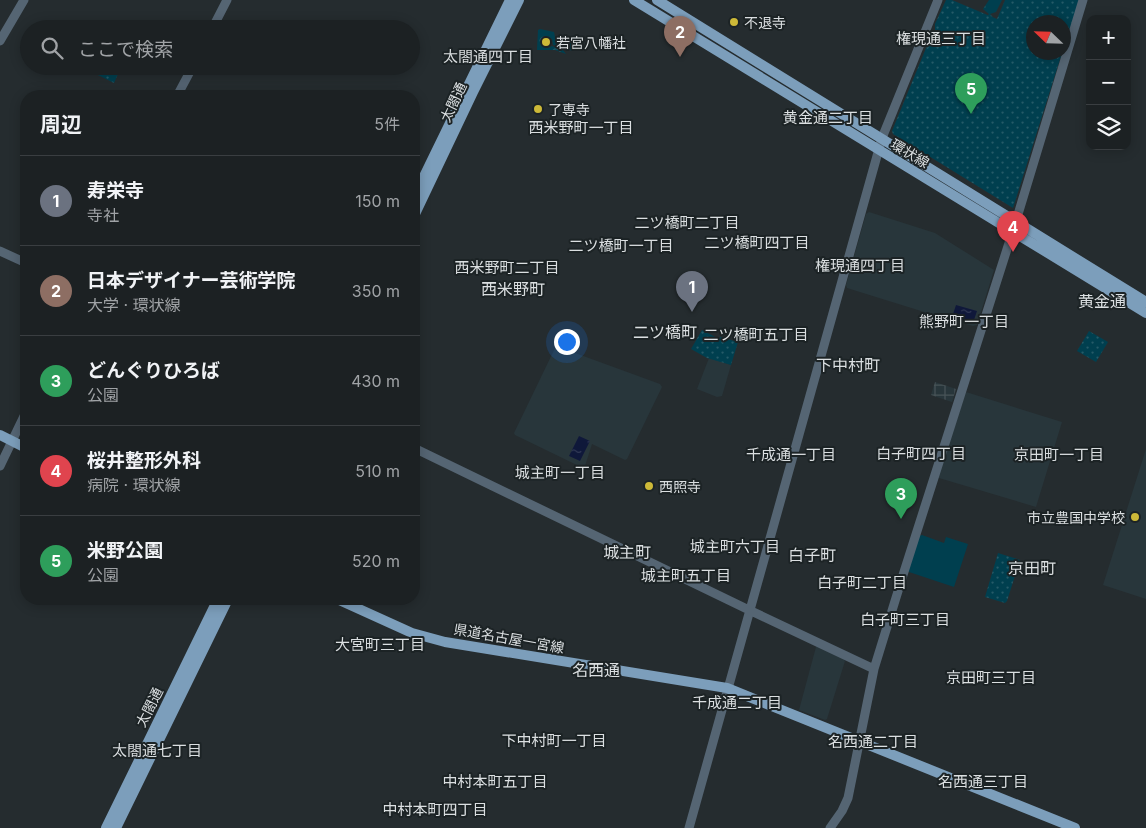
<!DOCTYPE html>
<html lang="ja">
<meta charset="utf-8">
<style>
body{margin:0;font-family:Inter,"Noto Sans JP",sans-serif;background:#292e30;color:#f1f3f6}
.controls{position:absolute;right:15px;top:15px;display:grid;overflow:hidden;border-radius:10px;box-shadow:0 2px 12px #0003}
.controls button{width:45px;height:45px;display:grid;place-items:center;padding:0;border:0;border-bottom:1px solid #3a3e41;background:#1c2123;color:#f1f3f6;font:25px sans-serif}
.compass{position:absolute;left:1026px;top:15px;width:45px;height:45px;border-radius:50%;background:#1c2123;box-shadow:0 2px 12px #0003;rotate:293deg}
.you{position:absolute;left:566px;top:341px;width:18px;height:18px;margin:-12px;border:4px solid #fff;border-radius:50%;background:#1a73e8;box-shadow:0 0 0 8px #1a73e833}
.badge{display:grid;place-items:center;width:32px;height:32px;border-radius:50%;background:#cdb938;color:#fff;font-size:16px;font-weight:700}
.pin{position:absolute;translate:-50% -41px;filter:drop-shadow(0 1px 2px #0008)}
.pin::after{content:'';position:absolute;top:26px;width:18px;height:15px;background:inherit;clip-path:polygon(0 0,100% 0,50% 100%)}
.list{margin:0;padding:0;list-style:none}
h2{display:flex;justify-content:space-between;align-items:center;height:65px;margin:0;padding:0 20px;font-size:21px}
h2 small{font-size:16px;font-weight:400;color:#a0a3a6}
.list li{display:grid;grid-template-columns:32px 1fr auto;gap:15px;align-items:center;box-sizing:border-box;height:90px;padding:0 20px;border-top:1px solid #3a3e41}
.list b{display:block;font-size:19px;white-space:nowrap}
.list p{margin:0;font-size:16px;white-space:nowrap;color:#a0a3a6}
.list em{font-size:16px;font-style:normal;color:#a0a3a6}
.icon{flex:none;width:28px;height:28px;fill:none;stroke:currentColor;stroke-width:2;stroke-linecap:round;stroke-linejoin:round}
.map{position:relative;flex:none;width:1146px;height:828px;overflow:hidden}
.search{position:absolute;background:#1c2123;box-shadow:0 2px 12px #0003;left:20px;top:20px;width:400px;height:55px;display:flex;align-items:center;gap:12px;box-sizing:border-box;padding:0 18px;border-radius:28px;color:#a0a3a6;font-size:19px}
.panel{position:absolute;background:#1c2123;box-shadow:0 2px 12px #0003;left:20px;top:90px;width:400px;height:515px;border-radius:20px}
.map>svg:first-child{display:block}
.built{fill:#28363b}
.industrial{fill:url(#industrial-grid)}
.grass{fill:#003f4f}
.forest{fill:url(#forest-crowns)}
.park{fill:url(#park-dots)}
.water{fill:url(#water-ripples)}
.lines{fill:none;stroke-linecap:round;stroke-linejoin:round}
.minor{stroke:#556573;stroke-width:9}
.major{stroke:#7c9ebb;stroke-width:10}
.poi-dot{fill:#cdb938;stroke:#1c2325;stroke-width:2}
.labels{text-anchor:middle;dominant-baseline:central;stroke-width:4;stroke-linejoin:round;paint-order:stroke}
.poi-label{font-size:14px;fill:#dbdfe1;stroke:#1c2325;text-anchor:start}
.street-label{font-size:14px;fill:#dbdfe1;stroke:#1c2325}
.neighbourhood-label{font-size:15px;fill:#dbdfe1;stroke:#1c2325}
.quarter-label{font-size:16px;fill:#dbdfe1;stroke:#1c2325}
</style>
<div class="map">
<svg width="1146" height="828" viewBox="0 0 1146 828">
<defs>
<pattern id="industrial-grid" width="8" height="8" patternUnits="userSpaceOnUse" patternTransform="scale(1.25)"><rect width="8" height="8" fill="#28363b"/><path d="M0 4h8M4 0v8" fill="none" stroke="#475357"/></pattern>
<pattern id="forest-crowns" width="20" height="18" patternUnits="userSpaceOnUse" patternTransform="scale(1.25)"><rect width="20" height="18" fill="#003f4f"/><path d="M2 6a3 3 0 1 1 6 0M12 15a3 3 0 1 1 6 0" fill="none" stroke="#255a68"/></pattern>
<pattern id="park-dots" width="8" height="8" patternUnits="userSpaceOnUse" patternTransform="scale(1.25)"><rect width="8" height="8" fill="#003f4f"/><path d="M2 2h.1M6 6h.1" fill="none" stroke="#255a68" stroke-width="1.8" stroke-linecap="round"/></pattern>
<pattern id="water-ripples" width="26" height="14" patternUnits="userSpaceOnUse" patternTransform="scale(1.25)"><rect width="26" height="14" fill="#0f183a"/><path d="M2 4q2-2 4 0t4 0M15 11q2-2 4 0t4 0" fill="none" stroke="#313956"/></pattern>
</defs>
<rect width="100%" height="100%" fill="#252c2f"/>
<path class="built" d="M869,212L935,233L994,270L977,325L973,326L950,320L847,288L846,285L866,214Z
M556,346L660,384L662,387L627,459L625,460L592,444L585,466L583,468L515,435L514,433Z
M709,358L731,365L722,396L717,397L697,389Z
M966,392L1062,422L1036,507L939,478L938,476Z
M1146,449V599L1103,585Z
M819,646L843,658L845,661L827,719L825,720L799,710L816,647Z"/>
<path class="industrial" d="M935,382L956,389L952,402L931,395Z"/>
<path class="grass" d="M922,535L944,543L946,537L968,544L954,587L909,572L908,570L919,536Z"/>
<path class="forest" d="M989,0H1002L996,12L990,14L993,17L987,16L989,14L983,9Z
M540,29L554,32L555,37L575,42L574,49L573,51L553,45L552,39L544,36L541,45L548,48L552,46L563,50L566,54L555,50H537L538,30Z"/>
<path class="park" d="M946,0H952L997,19L1005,0H1079L1064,49V22H1034V52L1062,53L1013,208L893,134L892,131L933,31H935V24Z
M91,66H105V68L118,74L114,83L90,71Z
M702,330L719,339L720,337L738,342L731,365L707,358L691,349Z
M1089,331L1108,342L1096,362L1077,351Z
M998,553L1020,560L1007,601L1005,603L985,597Z"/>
<path class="water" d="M956,305L977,311L973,323L952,317Z
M579,436L590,441L580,461L569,456Z"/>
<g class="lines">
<path class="minor" d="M212,29L227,0
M0,41L24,0
M177,96L193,66
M0,251L26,263
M414,448L749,610L874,669
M0,466L26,412
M689,828L882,138L938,0
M830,828L842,811L848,798L874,669L903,575L1016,221L1083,0"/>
<path class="major" d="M634,0L1146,313
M657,0L1146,302
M414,197L510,0
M414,216L473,92L519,0
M0,435L26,448
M337,599L412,633L445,642L727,688L1075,828
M106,828L218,599
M116,828L228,599"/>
</g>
<g class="poi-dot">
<circle cx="734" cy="22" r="5"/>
<circle cx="546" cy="42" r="5"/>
<circle cx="538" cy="109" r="5"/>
<circle cx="649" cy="486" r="5"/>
<circle cx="1135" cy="517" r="5"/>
</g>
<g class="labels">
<g class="poi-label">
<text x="744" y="22">不退寺</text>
<text x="556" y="42">若宮八幡社</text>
<text x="548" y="109">了専寺</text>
<text x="659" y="486">西照寺</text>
<text x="1125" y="517" text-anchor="end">市立豊国中学校</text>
</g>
<g class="street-label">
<text transform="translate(453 102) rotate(-65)">太閤通</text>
<text transform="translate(910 153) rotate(31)">環状線</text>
<text transform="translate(509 638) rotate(10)">県道名古屋一宮線</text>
<text transform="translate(149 707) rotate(-63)">太閤通</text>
</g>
<g class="neighbourhood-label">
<text x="941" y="38">権現通三丁目</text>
<text x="488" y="56">太閤通四丁目</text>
<text x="828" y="117">黄金通二丁目</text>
<text x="581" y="127">西米野町一丁目</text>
<text x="687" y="222">二ツ橋町二丁目</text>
<text x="757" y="242">二ツ橋町四丁目</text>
<text x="621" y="245">二ツ橋町一丁目</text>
<text x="860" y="265">権現通四丁目</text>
<text x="507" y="267">西米野町二丁目</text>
<text x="964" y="321">熊野町一丁目</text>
<text x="756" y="334">二ツ橋町五丁目</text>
<text x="921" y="453">白子町四丁目</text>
<text x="791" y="454">千成通一丁目</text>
<text x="1059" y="454">京田町一丁目</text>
<text x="560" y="472">城主町一丁目</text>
<text x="735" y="546">城主町六丁目</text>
<text x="686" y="575">城主町五丁目</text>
<text x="862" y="582">白子町二丁目</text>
<text x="905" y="619">白子町三丁目</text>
<text x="380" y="644">大宮町三丁目</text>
<text x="991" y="677">京田町三丁目</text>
<text x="737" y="702">千成通二丁目</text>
<text x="554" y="740">下中村町一丁目</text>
<text x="873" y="741">名西通二丁目</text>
<text x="157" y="750">太閤通七丁目</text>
<text x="495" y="781">中村本町五丁目</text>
<text x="983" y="781">名西通三丁目</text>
<text x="435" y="809">中村本町四丁目</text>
</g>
<g class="quarter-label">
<text x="513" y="289">西米野町</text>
<text x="1102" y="301">黄金通</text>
<text x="665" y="332">二ツ橋町</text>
<text x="848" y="365">下中村町</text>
<text x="627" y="552">城主町</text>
<text x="812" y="555">白子町</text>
<text x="1032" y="568">京田町</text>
<text x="596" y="670">名西通</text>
</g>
</g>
</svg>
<div class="controls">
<button>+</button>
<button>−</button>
<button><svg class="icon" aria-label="layers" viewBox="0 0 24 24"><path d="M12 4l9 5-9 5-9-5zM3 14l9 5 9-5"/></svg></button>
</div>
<svg class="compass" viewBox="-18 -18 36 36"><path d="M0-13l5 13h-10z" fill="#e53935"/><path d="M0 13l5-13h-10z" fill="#a0a3a6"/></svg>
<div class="you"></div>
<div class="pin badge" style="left:692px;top:312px;background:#6b7280">1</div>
<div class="pin badge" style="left:680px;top:57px;background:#8d6e63">2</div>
<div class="pin badge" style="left:901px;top:519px;background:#2e9e5b">3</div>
<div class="pin badge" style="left:1013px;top:252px;background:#e0444e">4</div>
<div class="pin badge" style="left:971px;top:114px;background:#2e9e5b">5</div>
<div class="search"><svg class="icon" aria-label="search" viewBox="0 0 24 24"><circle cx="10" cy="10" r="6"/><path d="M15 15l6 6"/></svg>ここで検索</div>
<section class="panel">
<h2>周辺<small>5件</small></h2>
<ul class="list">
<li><span class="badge" style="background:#6b7280">1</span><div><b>寿栄寺</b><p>寺社</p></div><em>150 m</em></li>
<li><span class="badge" style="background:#8d6e63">2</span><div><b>日本デザイナー芸術学院</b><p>大学 · 環状線</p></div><em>350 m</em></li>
<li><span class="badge" style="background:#2e9e5b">3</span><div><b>どんぐりひろば</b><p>公園</p></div><em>430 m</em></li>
<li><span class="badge" style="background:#e0444e">4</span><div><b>桜井整形外科</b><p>病院 · 環状線</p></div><em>510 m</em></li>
<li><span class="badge" style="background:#2e9e5b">5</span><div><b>米野公園</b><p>公園</p></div><em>520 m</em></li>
</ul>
</section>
</div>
